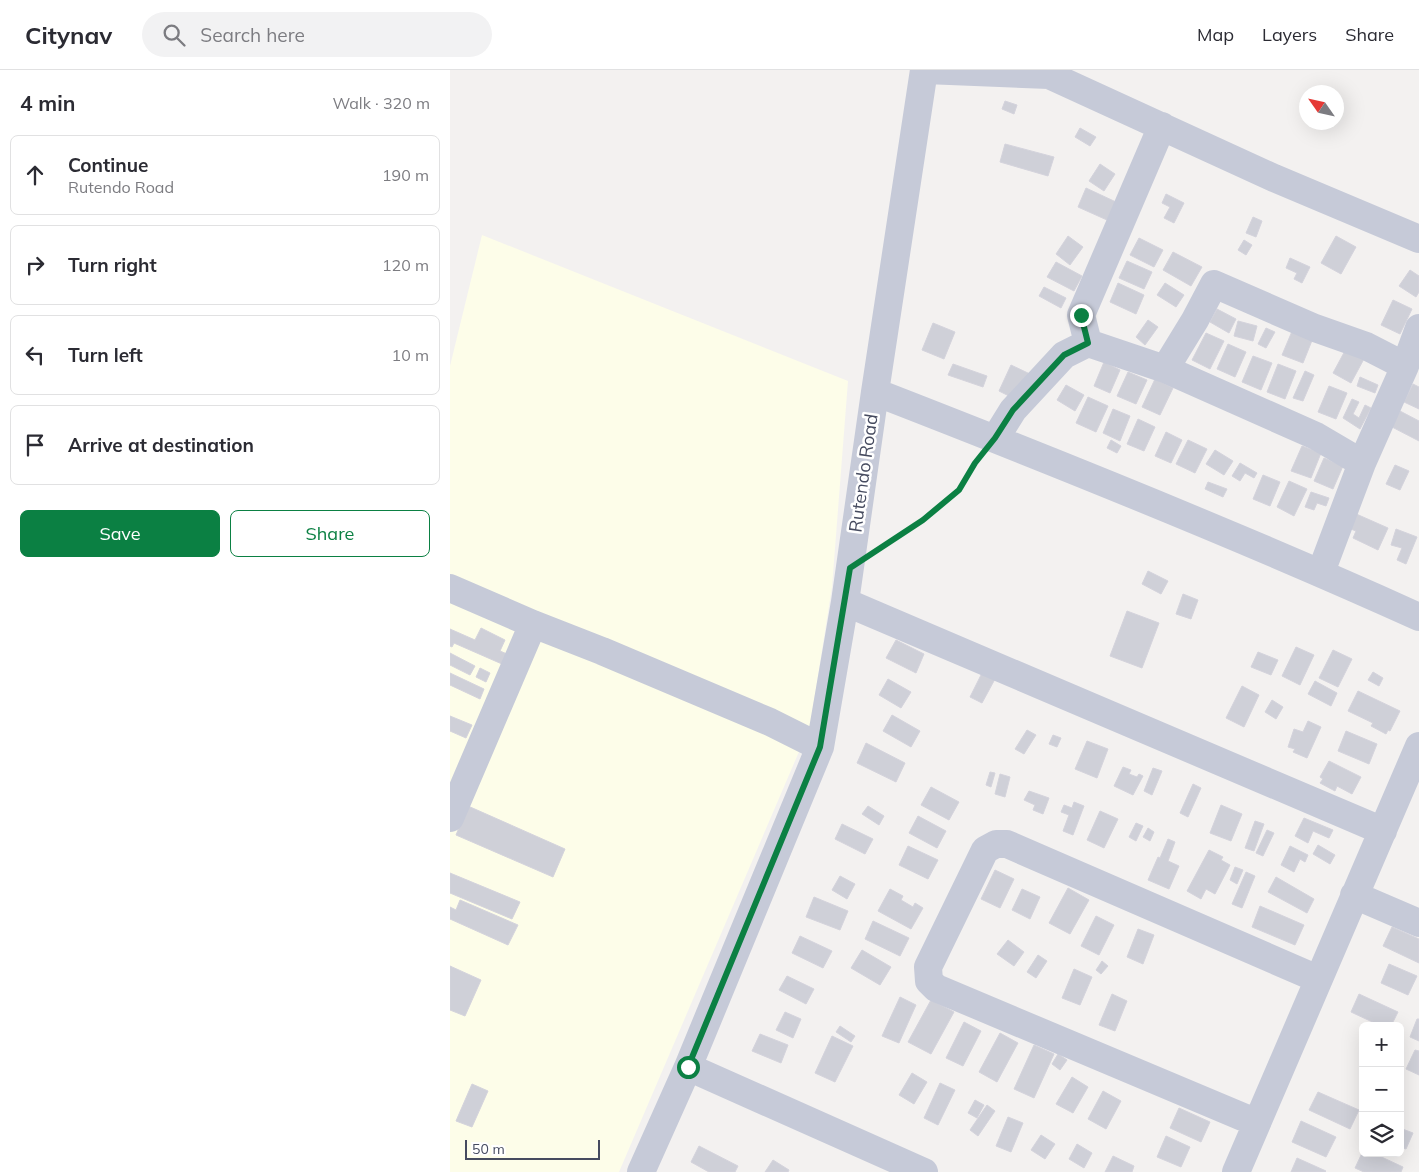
<!DOCTYPE html>
<meta charset="utf-8">
<style>
body{margin:0;font-family:Mulish,sans-serif;background:#f2f2f3;color:#2b2b33}
.controls{position:absolute;right:15px;bottom:15px;display:grid;overflow:hidden;border-radius:8px;box-shadow:0 5px 20px #0002}
.controls button{width:45px;height:45px;display:grid;place-items:center;padding:0;border:0;border-bottom:1px solid #e1e1e2;background:#fff;color:#2b2b33;font:25px sans-serif}
.compass{position:absolute;left:849px;top:15px;width:45px;height:45px;border-radius:50%;background:#fff;box-shadow:0 5px 20px #0002;rotate:304deg}
.scale{position:absolute;left:15px;bottom:12px;width:135px;box-sizing:border-box;padding-left:5px;border:2px solid #464b5f;border-top:0;font-size:14px;line-height:18px;white-space:nowrap;color:#464b5f;-webkit-text-stroke:4px #fff;paint-order:stroke}
.stop{position:absolute;width:15px;height:15px;margin:-11px;border:4px solid #0b8043;border-radius:50%;background:#fff}
.stop.end{background:#0b8043;border-color:#fff;box-shadow:0 1px 5px #0008}
.list{margin:0;padding:0;list-style:none}
h2{display:flex;justify-content:space-between;align-items:center;height:65px;margin:0;padding:0 20px;font-size:21px}
h2 small{font-size:16px;font-weight:400;color:#7c7c81}
.list li{display:grid;grid-template-columns:32px 1fr auto;gap:15px;align-items:center;box-sizing:border-box;height:80px;margin:0 10px 10px;padding:0 10px;border:1px solid #e1e1e2;border-radius:8px}
.list b{display:block;font-size:19px;white-space:nowrap}
.list p{margin:0;font-size:16px;white-space:nowrap;color:#7c7c81}
.list em{font-size:16px;font-style:normal;color:#7c7c81}
.actions{display:flex;gap:10px;padding:15px 20px}
.actions a{flex:1;padding:11px 0;border:1px solid #0b8043;border-radius:8px;text-align:center;font-size:18px;color:#0b8043}
.actions .main{background:#0b8043;color:#fff}
.icon{flex:none;width:28px;height:28px;fill:none;stroke:currentColor;stroke-width:2;stroke-linecap:round;stroke-linejoin:round}
.map{position:relative;flex:none;width:969px;height:1102px;overflow:hidden}
header{display:flex;align-items:center;gap:30px;box-sizing:border-box;height:70px;padding:0 25px;background:#fff;border-bottom:1px solid #e1e1e2}
header strong{font-size:24px}
nav{display:flex;gap:28px;margin-inline-start:auto;font-size:18px}
.search{width:350px;height:45px;background:#f2f2f3;display:flex;align-items:center;gap:12px;box-sizing:border-box;padding:0 18px;border-radius:28px;color:#7c7c81;font-size:19px}
main{display:flex}
aside{flex:1;background:#fff}
.map>svg:first-child{display:block}
.commercial{fill:#fdfde9}
.building{fill:#cfd0d8;stroke:#d4d3dc}
.lines{fill:none;stroke-linecap:round;stroke-linejoin:round}
.path{stroke:#71d3c2;stroke-width:3;stroke-dasharray:4 2.5;stroke-linecap:butt}
.minor{stroke:#c6cad8;stroke-width:28}
.route{stroke:#0b8043;stroke-width:6}
.labels{text-anchor:middle;dominant-baseline:central;stroke-width:5;stroke-linejoin:round;paint-order:stroke}
.street-label{font-size:18px;fill:#464b5f;stroke:#fff}
</style>
<header>
<strong>Citynav</strong>
<div class="search"><svg class="icon" aria-label="search" viewBox="0 0 24 24"><circle cx="10" cy="10" r="6"/><path d="M15 15l6 6"/></svg>Search here</div>
<nav><a>Map</a><a>Layers</a><a>Share</a></nav>
</header>
<main>
<aside>
<h2>4 min<small>Walk · 320 m</small></h2>
<ul class="list">
<li><svg class="icon" aria-label="ahead" viewBox="0 0 24 24"><path d="M12 20V5M6 11l6-6 6 6"/></svg><div><b>Continue</b><p>Rutendo Road</p></div><em>190 m</em></li>
<li><svg class="icon" aria-label="right" viewBox="0 0 24 24"><path d="M7 20v-9h11M14 6l5 5-5 5"/></svg><div><b>Turn right</b></div><em>120 m</em></li>
<li><svg class="icon" aria-label="left" viewBox="0 0 24 24"><path d="M17 20v-9H6M10 6l-5 5 5 5"/></svg><div><b>Turn left</b></div><em>10 m</em></li>
<li><svg class="icon" aria-label="arrive" viewBox="0 0 24 24"><path d="M6 21V4h12l-3 4 3 4H6"/></svg><div><b>Arrive at destination</b></div></li>
</ul>
<div class="actions"><a class="main">Save</a><a>Share</a></div>
</aside>
<div class="map">
<svg width="969" height="1102" viewBox="0 0 969 1102">
<rect width="100%" height="100%" fill="#f3f1f0"/>
<path class="commercial" d="M32,165L398,311L382,517L360,656L169,1102H0V296Z"/>
<path class="building" d="M555,31L567,35L564,44L552,39Z
M630,58L646,67L640,76L625,67Z
M555,74L604,87L598,106L550,92Z
M650,94L665,104L654,121L639,111Z
M636,118L666,132L657,150L628,137Z
M716,124L734,133L724,153L714,148L720,137L712,133Z
M803,147L812,151L806,167L796,163Z
M618,166L633,177L620,195L606,184Z
M886,166L906,177L891,204L871,193Z
M689,168L713,180L704,197L680,185Z
M794,170L802,175L796,185L788,180Z
M723,182L752,197L741,216L713,200Z
M840,188L860,197L852,213L844,209L847,203L836,198Z
M677,191L702,202L694,219L669,208Z
M606,192L632,206L624,221L597,207Z
M960,200L969,206V222L966,227L949,216Z
M668,213L694,225L686,244L660,232Z
M715,213L734,225L726,237L707,225Z
M594,217L616,228L611,238L589,226Z
M943,230L962,239L950,264L931,255Z
M767,239L786,249L779,263L760,252Z
M698,250L708,257L695,275L686,267Z
M788,251L807,256L803,271L784,266Z
M483,253L505,262L494,289L472,280Z
M816,258L825,262L816,278L808,274Z
M843,259L863,268L853,293L832,285Z
M756,263L774,271L760,299L742,290Z
M778,274L796,282L785,307L767,299Z
M897,277L915,287L901,313L883,303Z
M803,286L822,293L811,320L792,312Z
M654,292L670,300L660,323L644,316Z
M503,294L537,306L533,317L498,305Z
M828,294L846,301L835,329L817,322Z
M561,295L580,304L567,330L549,321Z
M855,301L864,305L853,331L843,328Z
M678,302L697,310L686,334L667,326Z
M910,307L928,315L925,323L907,316Z
M705,309L723,318L710,345L692,337Z
M963,314L969,317V339L954,332Z
M616,315L634,325L625,341L607,330Z
M879,316L897,323L886,349L868,342Z
M638,327L658,336L646,362L626,353Z
M902,329L909,332L903,344L909,348L915,335L921,338L910,359L893,348Z
M663,339L680,346L670,371L653,363Z
M950,341L969,351V371L942,357Z
M688,349L705,357L694,381L677,374Z
M716,362L732,370L721,393L705,386Z
M661,370L671,376L667,383L657,378Z
M738,370L757,379L745,403L726,394Z
M852,376L871,383L861,408L841,401Z
M765,380L783,391L774,405L756,394Z
M874,388L893,396L883,419L864,411Z
M790,393L807,403L804,408L795,403L790,411L782,406Z
M945,395L959,401L950,420L936,414Z
M813,405L830,412L820,436L803,429Z
M839,411L857,419L844,446L827,437Z
M758,412L777,419L773,427L755,419Z
M861,422L879,428L876,436L867,433L864,440L855,437Z
M904,443L938,458L928,480L903,468L906,461L898,458Z
M946,459L967,467L956,494L947,490L952,478L941,475Z
M698,501L718,511L711,524L692,514Z
M733,524L748,530L741,549L726,544Z
M677,541L709,553L692,598L660,586Z
M31,558L55,570L50,581L57,584L52,594L4,573L2,577L0,576V559L25,570Z
M446,570L474,584L466,603L436,588Z
M846,577L864,585L850,615L832,606Z
M883,580L902,589L888,617L869,608Z
M808,582L828,590L821,605L801,597Z
M0,583L25,596L20,605L0,595Z
M30,598L40,603L36,612L26,607Z
M923,602L933,608L929,616L918,610Z
M0,603L34,619L30,629L0,615Z
M532,603L545,609L532,633L520,627Z
M438,609L461,622L451,638L429,625Z
M865,611L887,623L881,636L858,624Z
M792,616L809,625L794,657L776,648Z
M908,621L950,641L940,661L938,660L936,664L921,656L923,653L898,641Z
M822,630L833,637L826,649L815,642Z
M442,645L470,661L461,677L433,661Z
M0,646L22,655L16,668L0,661Z
M858,651L871,657L857,688L843,682L845,679L838,677L844,659L853,662Z
M577,660L586,665L574,684L565,679Z
M896,661L927,674L919,694L888,681Z
M603,665L611,668L607,677L599,674Z
M637,671L658,679L647,708L625,699Z
M416,673L455,693L446,712L407,693Z
M879,691L911,707L902,724L887,716L885,721L870,713L873,709L870,707Z
M673,697L681,700L679,704L687,707L689,704L693,706L683,725L664,716Z
M703,698L712,701L702,725L694,721Z
M540,702L545,703L541,717L536,715Z
M550,704L560,707L555,727L545,724Z
M743,714L751,718L738,747L730,743Z
M481,717L509,732L499,750L471,735Z
M579,721L599,728L593,744L583,740L585,735L574,730Z
M624,732L634,736L623,765L613,761L619,745L611,742L614,735L622,738Z
M771,735L792,744L781,771L760,763Z
M18,736L115,779L103,807L6,765Z
M418,736L434,746L429,755L412,744Z
M650,741L668,749L654,778L637,770Z
M468,746L496,761L487,778L459,763Z
M854,748L883,760L879,768L863,761L858,773L845,766Z
M805,751L814,754L804,781L795,778Z
M686,753L693,756L686,771L679,767Z
M392,754L423,769L415,784L385,769Z
M698,758L704,762L700,771L693,767Z
M817,760L824,763L813,786L806,783Z
M718,769L725,772L718,791L729,796L719,819L698,810L708,787L710,788Z
M868,775L885,785L880,794L863,784Z
M458,776L488,790L478,809L449,795Z
M840,776L858,785L855,792L850,789L844,802L831,795Z
M759,780L773,787L771,790L780,795L765,824L756,819L751,829L737,821Z
M785,797L793,800L787,814L780,810Z
M545,800L564,809L550,838L531,829Z
M796,802L805,806L792,838L782,834Z
M0,803L70,832L62,849L0,823Z
M390,806L405,814L397,829L382,820Z
M826,807L864,829L857,843L818,822Z
M618,818L639,830L620,864L599,853Z
M440,819L453,826L451,830L463,837L465,833L473,838L461,859L428,841Z
M572,819L590,827L580,849L562,840Z
M364,827L398,841L390,860L356,847Z
M10,830L68,855L58,875L0,849V837L6,840Z
M810,836L854,855L845,875L802,857Z
M646,846L664,855L649,885L631,876Z
M423,851L459,868L450,886L415,869Z
M942,857L969,869V893L933,876Z
M688,859L704,865L693,894L677,887Z
M350,866L382,881L373,898L342,883Z
M558,870L574,882L564,896L547,884Z
M412,880L441,897L430,915L401,898Z
M588,885L597,891L586,908L577,902Z
M652,891L658,896L651,904L646,900Z
M939,894L967,906L958,925L931,913Z
M0,896L31,910L15,946L0,940Z
M624,899L642,907L630,935L612,928Z
M337,906L364,919L356,934L329,920Z
M662,924L677,931L665,961L649,955Z
M909,924L948,942L941,956H931L901,942Z
M450,927L466,935L449,973L432,966Z
M481,930L504,942L481,984L458,972Z
M335,942L351,949L343,968L326,960Z
M967,949H969V971L960,967Z
M514,952L531,961L513,996L496,988Z
M390,956L405,966L401,972L386,962Z
M550,963L568,973L547,1012L529,1002Z
M310,964L338,975L331,993L302,981Z
M382,966L403,976L385,1012L365,1003Z
M584,975L604,984L584,1028L564,1019Z
M965,980L969,981V1005L956,999Z
M608,984L617,990L610,1000L602,994Z
M462,1003L477,1012L464,1034L449,1025Z
M622,1007L638,1017L623,1043L606,1034Z
M490,1013L505,1020L488,1055L474,1048Z
M22,1014L38,1021L22,1057L6,1051Z
M653,1021L671,1031L656,1059L638,1049Z
M868,1022L909,1040L900,1059L859,1040Z
M525,1030L534,1035L527,1048L518,1043Z
M537,1035L545,1041L528,1066L520,1060Z
M729,1038L760,1052L751,1072L720,1058Z
M558,1047L573,1053L561,1082L546,1076Z
M851,1051L886,1067L876,1087L842,1072Z
M950,1058L963,1063L956,1079L950,1077Z
M591,1065L605,1074L595,1089L581,1080Z
M716,1066L740,1077L731,1097L707,1087Z
M627,1074L642,1083L634,1098L619,1089Z
M249,1076L288,1096L285,1102H259L241,1092Z
M913,1081V1083H923L953,1097L951,1102H914L905,1098Z
M663,1086L684,1096L682,1102H655Z
M847,1088L876,1101L875,1102H841Z
M323,1090L339,1100L338,1102H315Z"/>
<g class="lines">
<path class="path" d="M425,481L473,450L509,419L531,386"/>
<path class="minor" d="M475,0L599,5L824,108L969,169
M638,273L631,245L712,56
M715,299L866,366L912,393
M425,322C608,393 790,466 969,547
M545,369L563,340L614,285L638,273L715,299L745,250L764,214L865,258L916,276L955,296
M871,502L912,393L955,296L969,258
M0,518L83,554L152,581L320,652L370,677
M395,532L933,761
M0,748L83,554
M904,825L969,853
M238,997L474,1102
M807,1053L486,918L479,911L478,897L535,780L546,774H557L868,909
M191,1102L238,997L370,677L395,532L425,322L474,0
M786,1102L969,676"/>
</g>
<g class="lines">
<path class="route" d="M238,997L370,677L400,498L473,450L509,420L525,393L545,368L563,340L614,285L638,273L631,245"/>
</g>
<g class="labels">
<g class="street-label">
<text transform="translate(413 403) rotate(-82)">Rutendo Road</text>
</g>
</g>
</svg>
<div class="controls">
<button>+</button>
<button>−</button>
<button><svg class="icon" aria-label="layers" viewBox="0 0 24 24"><path d="M12 4l9 5-9 5-9-5zM3 14l9 5 9-5"/></svg></button>
</div>
<svg class="compass" viewBox="-18 -18 36 36"><path d="M0-13l5 13h-10z" fill="#e53935"/><path d="M0 13l5-13h-10z" fill="#7c7c81"/></svg>
<div class="scale">50 m</div>
<div class="stop" style="left:238px;top:997px"></div>
<div class="stop end" style="left:631px;top:245px"></div>
</div>
</main>
